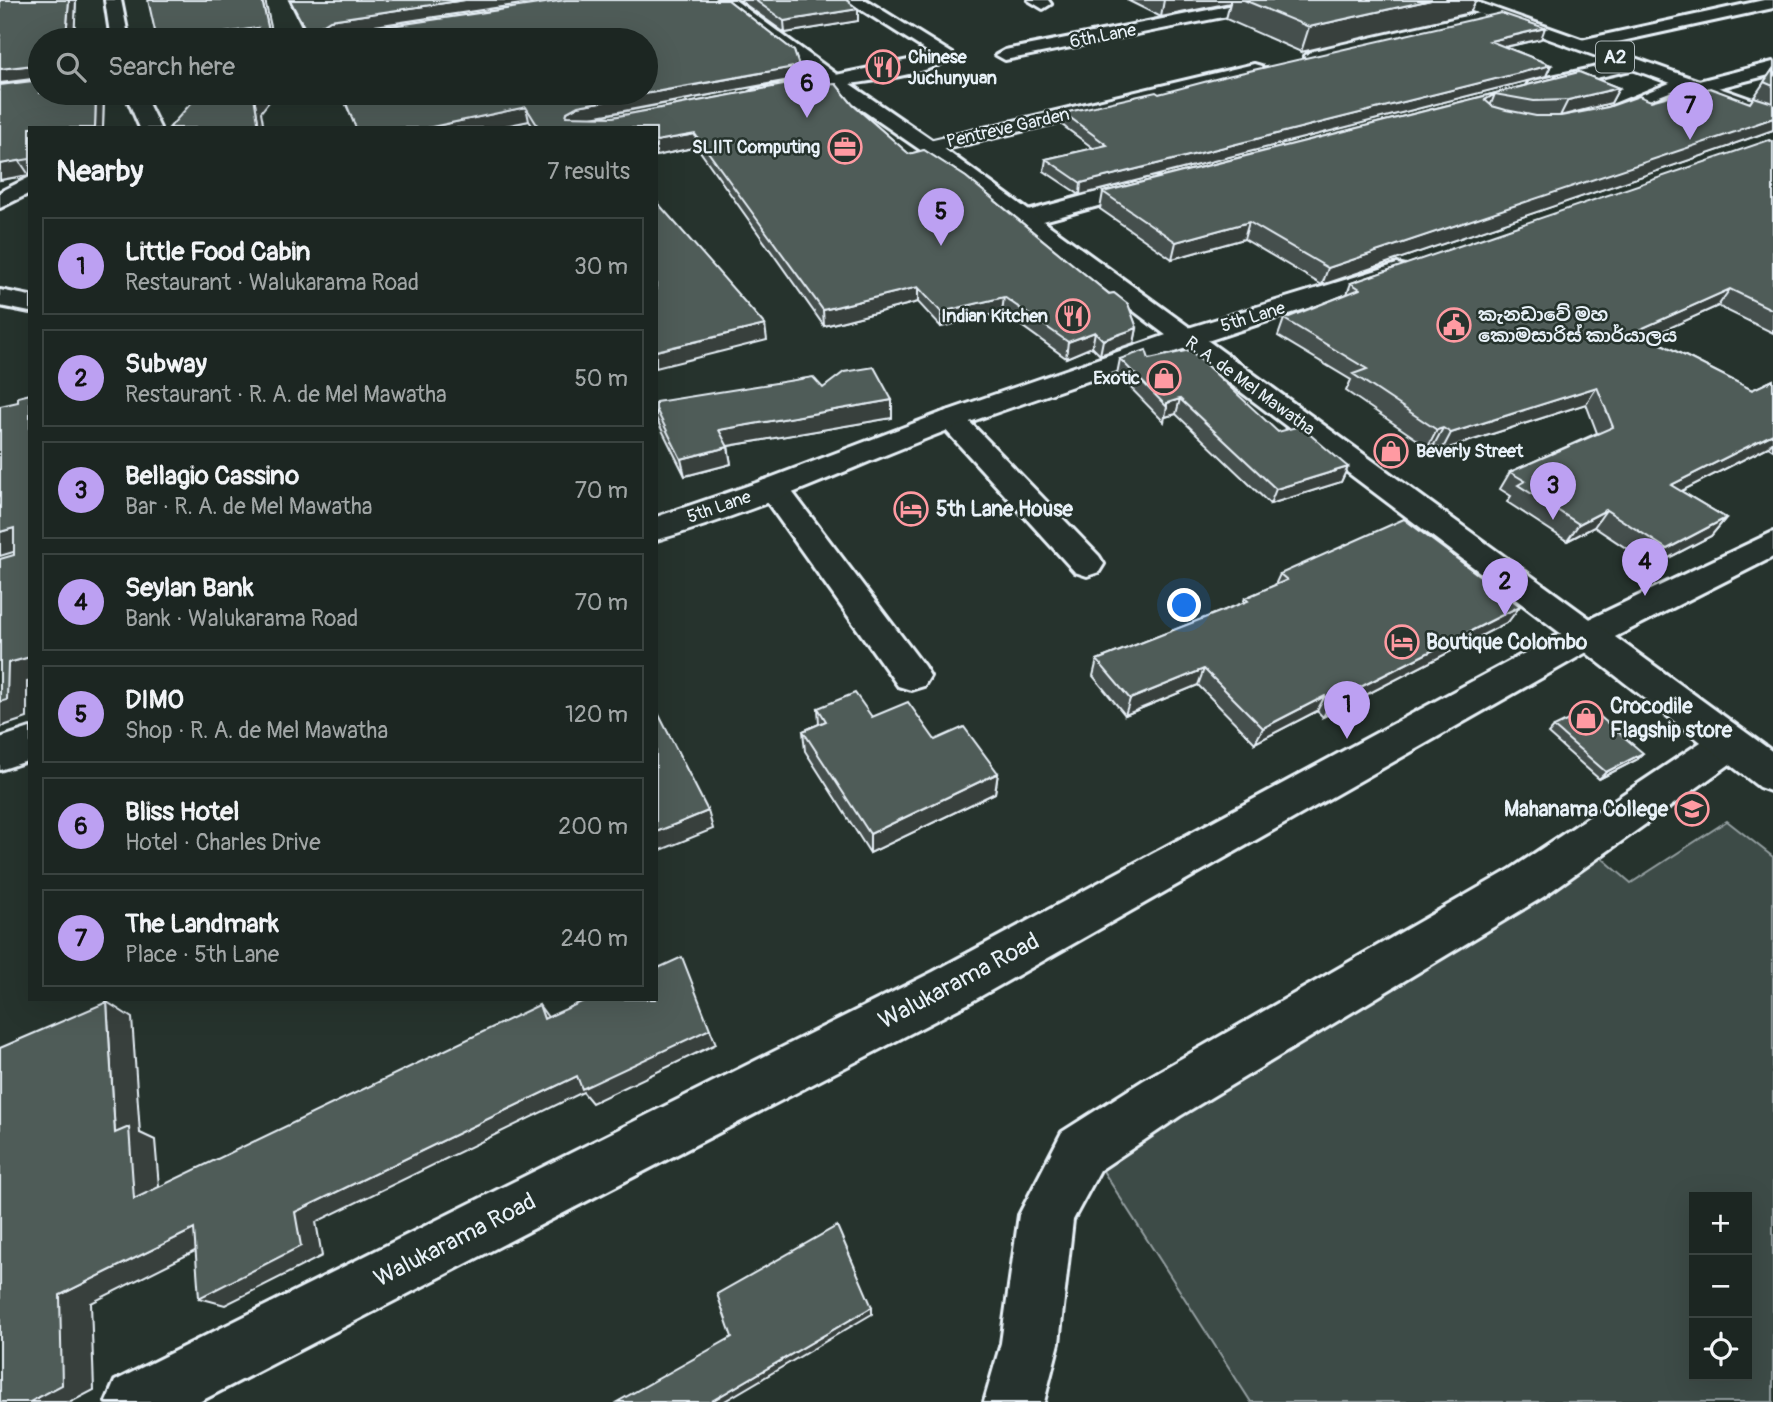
<!DOCTYPE html>
<meta charset="utf-8">
<style>
body{margin:0;font-family:Pangolin,"Noto Sans Sinhala",sans-serif;background:#252e2a;color:#f1f3f6}
.controls{position:absolute;right:21px;bottom:21px;display:grid;overflow:hidden;border-radius:0px;box-shadow:0 7px 28px #0002}
.controls button{width:63px;height:63px;display:grid;place-items:center;padding:0;border:0;border-bottom:2px solid #3a4340;background:#1c2622;color:#f1f3f6;font:35px sans-serif}
.you{position:absolute;left:1185px;top:606px;width:24px;height:24px;margin:-18px;border:5px solid #fff;border-radius:50%;background:#1a73e8;box-shadow:0 0 0 10px #1a73e833}
.badge{display:grid;place-items:center;width:46px;height:46px;border-radius:50%;background:#bca0f2;color:#111;font-size:23px;font-weight:700}
.pin{position:absolute;translate:-50% -58px;filter:drop-shadow(0 2px 4px #0008)}
.pin::after{content:'';position:absolute;top:37px;width:24px;height:21px;background:inherit;clip-path:polygon(0 0,100% 0,50% 100%)}
.list{margin:0;padding:0;list-style:none}
h2{display:flex;justify-content:space-between;align-items:center;height:91px;margin:0;padding:0 28px;font-size:30px}
h2 small{font-size:23px;font-weight:400;color:#a0a5a5}
.list li{display:grid;grid-template-columns:46px 1fr auto;gap:21px;align-items:center;box-sizing:border-box;height:98px;margin:0 14px 14px;padding:0 14px;border:2px solid #3a4340;border-radius:0px}
.list b{display:block;font-size:26px;white-space:nowrap}
.list p{margin:0;font-size:23px;white-space:nowrap;color:#a0a5a5}
.list em{font-size:23px;font-style:normal;color:#a0a5a5}
.icon{flex:none;width:38px;height:38px;fill:none;stroke:currentColor;stroke-width:2;stroke-linecap:round;stroke-linejoin:round}
.map{position:relative;flex:none;width:1773px;height:1402px;overflow:hidden}
.search{position:absolute;background:#1c2622;box-shadow:0 7px 28px #0002;left:28px;top:28px;width:630px;height:77px;display:flex;align-items:center;gap:18px;box-sizing:border-box;padding:0 24px;border-radius:38px;color:#a0a5a5;font-size:26px}
.panel{position:absolute;background:#1c2622;box-shadow:0 7px 28px #0002;left:28px;top:126px;width:630px;height:875px;border-radius:0px}
.map>svg:first-child{display:block}
.green{fill:#3e4b47;stroke:#939ea0;stroke-width:2;fill-rule:evenodd}
.lines{fill:none;stroke-linecap:round;stroke-linejoin:round}
.service-casing{stroke:#e8f1f8;stroke-width:6}
.minor-casing{stroke:#e8f1f8;stroke-width:6}
.tertiary-casing{stroke:#e8f1f8;stroke-width:6}
.secondary-casing{stroke:#e8f1f8;stroke-width:6}
.trunk-casing{stroke:#e8f1f8;stroke-width:6}
.service{fill:#26332d;fill-rule:evenodd}
.minor{fill:#26332d;fill-rule:evenodd}
.tertiary{fill:#26332d;fill-rule:evenodd}
.secondary{fill:#26332d;fill-rule:evenodd}
.trunk{fill:#26332d;fill-rule:evenodd}
.wall{fill:#454f4d;stroke:#e8f1f8;stroke-width:2}
.shaded-wall{fill:#38403e;stroke:#e8f1f8;stroke-width:2}
.building{fill:#505c59;stroke:#e8f1f8;stroke-width:2}
.labels{text-anchor:middle;dominant-baseline:central;stroke-width:5;stroke-linejoin:round;paint-order:stroke}
.far-street-label{font-size:18px;fill:#e8f1f8;stroke:#26332d}
.far-poi-label{font-size:18px;font-weight:bold;fill:#e8f1f8;stroke:#26332d;text-anchor:start}
.shield{fill:#26332d;stroke:#aeb8bb;stroke-width:2}
.shield-label{font-size:19px;font-weight:bold;fill:#e8f1f8}
.poi-label{font-size:21px;font-weight:bold;fill:#e8f1f8;stroke:#26332d;text-anchor:start}
.near-street-label{font-size:24px;fill:#e8f1f8;stroke:#26332d}
</style>
<div class="map">
<svg width="1773" height="1402" viewBox="0 0 1773 1402">
<rect width="100%" height="100%" fill="#26332d"/>
<filter id="ink" filterUnits="userSpaceOnUse"><feTurbulence type="fractalNoise" baseFrequency=".0143" numOctaves="2"/><feDisplacementMap in="SourceGraphic" scale="14" xChannelSelector="R" yChannelSelector="G"/><feConvolveMatrix kernelMatrix="1 2 1 2 8 2 1 2 1" color-interpolation-filters="sRGB"/></filter>
<g filter="url(#ink)">
<path class="green" d="M1727,821L1773,857V1402H1251L1082,1138L1574,834L1631,883ZM1694,1197H1747V1376H1694Z"/>
<g class="lines">
<defs>
<path id="service" d="M1682,78L1687,79V85L1614,114L1609,115L1602,111Z"/>
<path id="minor" d="M846,0H866L953,54C937,76 861,81 833,87L826,85L824,81L826,77L933,55Z
M1028,0H1048L1051,4L1043,9Z
M1259,0H1292L1284,5L1005,60L996,55L1005,50Z
M1764,0H1773V8L1581,50L1572,45L1581,40Z
M1479,13L1487,18L1485,22L1313,61L1304,56L1313,51Z
M1633,59L1642,64L1639,68L1536,92L1527,86L1529,82Z
M1773,62V74L1698,93L1688,87L1691,83Z
M1254,64L1261,66L1263,70L1261,74L929,153L922,151L919,147L922,143L929,141Z
M1152,177L1160,179L1163,184L1160,189L1025,226L1017,224L1013,219L1017,214Z
M951,410L961,413L1099,556L1104,564L1099,572L1087,576L1075,572L941,425L936,419L941,413Z
M773,478L784,481L924,666L930,676L924,686L911,690L898,686L757,488L762,481Z
M1773,532V557L1601,644L967,1004L199,1402H106L115,1381L933,972L1575,626Z
M1730,727L1744,732L1750,743L1744,754L1543,897L1180,1116L1100,1170L1073,1220L1059,1343L1044,1402H984L1001,1343L1019,1215L1062,1132L1144,1080L1511,869L1716,732Z"/>
<path id="tertiary" d="M105,0H121L129,40H111Z
M833,75L840,77L842,81L840,85L756,101L746,95L756,89Z
M125,93H143L160,128H140Z
M30,177V193L0,208V192Z
M0,290L30,296V312L0,306Z"/>
<path id="secondary" d="M1397,264L1406,266L1409,271L1406,276C1258,324 1110,372 964,424C861,462 762,511 656,540V517L762,481L941,413L1175,332Z
M30,728V760L0,770V738Z"/>
<path id="trunk" d="M717,0H735L840,77L936,143L1773,752V792L1759,787L1575,644L922,151L826,85Z
M1448,0H1471L1773,107V120L1450,3Z"/>
</defs>
<use href="#service" class="service-casing"/>
<use href="#minor" class="minor-casing"/>
<use href="#tertiary" class="tertiary-casing"/>
<use href="#secondary" class="secondary-casing"/>
<use href="#trunk" class="trunk-casing"/>
<use href="#service" class="service"/>
<use href="#minor" class="minor"/>
<use href="#tertiary" class="tertiary"/>
<use href="#secondary" class="secondary"/>
<use href="#trunk" class="trunk"/>
</g>
<path class="wall" d="M0,0H76L74,35L97,32L102,40H40V93H104L103,128H30V175L0,180V85L32,81V79L0,83Z
M289,0H548L350,30H364L566,0H728L794,51L799,66L800,78L595,117H613L805,81L807,87L836,84L853,105L909,154L924,150L966,177L1109,294L1114,293L1128,304L1137,328L1134,343L1100,355L1092,347L1066,358L1002,312L941,327L918,302L824,326L697,147L656,156V128H534L529,121L495,128H356L341,93H646V40H309Z
M739,0H846L858,9V21L785,33Z
M1127,0H1476L1470,13L1301,52L1226,19L1230,3L1161,17Z
M1541,39L1506,47L1551,65L1546,76L1080,195L1044,171L1046,159L1093,148L1062,125L1064,113L1159,94Z
M1773,69V130L1733,144L1731,146L1322,285L1244,239L1172,259L1100,209L1103,192L1579,72L1619,88L1611,103L1560,116L1651,101L1701,91L1750,103Z
M1773,142V333L1718,306L1648,337L1752,390L1773,380V450L1768,447L1681,491L1726,518L1711,536L1653,566L1594,527L1567,541L1507,502L1511,496L1500,489L1510,472L1597,433L1586,404L1442,450L1434,445L1428,447L1346,391L1351,380L1278,336L1284,319L1347,294L1351,283Z
M1120,359H1149L1278,432L1348,467L1341,482L1270,504L1176,414L1165,417L1164,422L1117,374Z
M823,388L892,400V418L728,446L731,464L685,476L656,418V402Z
M1280,574L1520,606L1508,622L1323,717L1317,711L1255,743L1198,685L1125,715L1093,676L1097,660L1243,603L1245,598L1275,585Z
M818,708L935,740L998,773L995,793L870,853L805,751L803,731L819,724Z
M1554,727L1636,760L1599,779L1548,734Z"/>
<path class="shaded-wall" d="M69,0H76L74,40L66,37Z
M262,0H265L274,40H271Z
M465,0H548L335,32L323,40L319,27L330,20Z
M1164,0H1230V3L1161,17Z
M1431,0H1476L1470,13L1301,52L1309,27Z
M858,9V21L785,33L784,21Z
M257,28L262,40H178Z
M1545,28L1541,39L1486,51L1490,41Z
M34,65L40,78L0,83V69Z
M1551,65L1546,76L1080,195L1081,183Z
M799,66L800,78L581,119L566,116L567,112L578,106Z
M1619,88L1611,103L1560,116L1568,100Z
M96,93H104L103,128H95Z
M257,93H276L261,112L264,128H259L254,96Z
M1495,94L1489,109L1485,100Z
M526,107L529,121L495,128H427Z
M1773,118V130L1733,144L1731,146L1322,285L1328,268Z
M695,134L697,147L656,156V141Z
M19,160L29,175L0,180V164Z
M1249,222L1244,239L1172,259L1176,242Z
M918,287V302L824,326L823,310Z
M1730,289L1718,306L1625,348L1636,331Z
M1004,297L1002,312L941,327V312Z
M765,325L767,340L656,368V351Z
M1137,328L1134,343L1100,355L1103,340Z
M1095,332L1092,347L1066,358L1068,342Z
M1597,387L1586,404L1442,450L1451,433Z
M1180,399L1176,414L1165,417L1167,407V403Z
M892,400V418L722,447L719,430Z
M1443,428L1434,445L1428,447L1437,430Z
M1773,434V441L1768,447L1658,503L1671,485Z
M728,447L731,464L685,476L681,459Z
M1348,467L1341,482L1270,504L1276,489Z
M1606,510L1594,527L1567,541L1579,524Z
M1726,518L1711,536L1653,566L1667,549Z
M14,528L30,547L0,556V532Z
M1520,606L1508,622L1323,717L1331,702Z
M30,657V681L27,682V718L0,727V702L8,663Z
M1204,669L1198,685L1125,715L1130,699Z
M1325,696L1317,711L1255,743L1263,728Z
M1643,753L1636,760L1599,779L1606,772Z
M998,773L995,793L870,853V834Z
M708,811L713,829L656,852V832Z
M107,1002L132,1018L140,1133L155,1140L161,1210L134,1199L115,1133Z
M539,1005L550,1020L544,1019Z
M710,1029L716,1044L592,1103L583,1092L316,1222L322,1256L225,1305L199,1298L295,1212L577,1076Z
M194,1229L219,1239L91,1303L94,1390L71,1402H30L60,1295Z
M872,1307V1314L723,1402H710Z"/>
<path class="building" d="M0,0H69L66,37L97,32V40H40V93H96L95,128H30V159L0,164V85L32,81L34,65L0,69Z
M148,0H262L271,40H246L257,28L178,40H157Z
M290,0H465L330,20L319,27L321,30H364L566,0H728L794,51L799,66L578,106L567,112L566,116L613,117L805,81L807,87L836,84L853,105L909,154L924,150L966,177L1109,294L1114,293L1128,304L1137,328L1103,340L1095,332L1068,342L1004,297L941,312L918,287L823,310L695,134L656,141V128H539L526,107L427,128H356L342,93H646V40H311Z
M755,0H846L858,9L784,21Z
M1244,0H1431L1309,27Z
M1501,13L1545,28L1490,41L1551,65L1081,183L1046,159L1107,145L1064,113L1156,92L1159,94L1223,77Z
M1773,69V86L1764,82Z
M1579,72L1619,88L1568,100L1534,101L1495,94L1485,100L1492,106L1506,110L1536,116H1561L1608,107L1639,96L1651,101L1695,89L1701,91L1710,88L1750,103L1754,97L1773,103V118L1739,130H1741L1328,268L1249,222L1176,242L1103,192Z
M200,93H257L254,96L259,128H169Z
M1769,140L1773,142V310L1730,289L1636,331L1752,390L1773,380V434L1671,485L1726,518L1667,549L1606,510L1579,524L1518,485L1525,481L1510,472L1613,427L1597,387L1451,433L1443,428L1437,430L1353,374L1367,369L1284,319L1360,289L1351,283Z
M656,201L765,325L656,351Z
M1146,350L1149,359L1190,350L1278,432L1300,426L1348,467L1276,489L1180,399L1167,403V407L1120,359Z
M874,367L892,400L719,430L728,447L681,459L656,409V402L813,377L823,388L844,372Z
M30,394V657L8,663L7,700L0,702V559L14,555V528L0,532V406L18,402V397Z
M1404,519L1520,606L1331,702L1325,696L1263,728L1204,669L1130,699L1097,660L1248,601L1245,598L1287,580L1280,574Z
M855,693L872,717L908,702L935,740L964,727L998,773L870,834L803,731L826,721L818,708Z
M656,709L708,811L656,832Z
M1591,709L1643,753L1606,772L1554,727Z
M682,957L710,1029L582,1089L577,1076L295,1212L301,1246L199,1298L194,1229L60,1295L62,1385L30,1402H0V1048L107,1002L115,1133L129,1127L134,1199L539,1005L544,1019L588,999H656V969Z
M837,1226L872,1307L710,1402H617L732,1337L717,1294Z"/>
</g>
<defs>
<symbol id="restaurant-ring" viewBox="-11 -11 22 22"><circle r="9.5" fill="#26332d" stroke="#ff9aa2" stroke-width="1.5"/><path d="M-5-6h1v4h1v-4h1v4h1v-4h1v5L-1.5 .5V6h-2V.5L-5-1ZM5-6V6H3V1.5H1.5Q1.5-4 5-6Z" fill="#ff9aa2"/></symbol>
<symbol id="office-ring" viewBox="-11 -11 22 22"><circle r="9.5" fill="#26332d" stroke="#ff9aa2" stroke-width="1.5"/><path d="M-6-3h4V-5.5h4V-3h4V5H-6ZM-1-4.5V-3h2v-1.5ZM-6 0V1H6V0Z" fill="#ff9aa2"/></symbol>
<symbol id="civic-ring" viewBox="-11 -11 22 22"><circle r="9.5" fill="#26332d" stroke="#ff9aa2" stroke-width="1.5"/><path d="M-.6-6.5H3V-4.5H.6V-3L4-1V1h2V6H-6V1h2V-1L-.6-3ZM-1.2 2.5V6h2.4V2.5Z" fill="#ff9aa2"/></symbol>
<symbol id="shop-ring" viewBox="-11 -11 22 22"><circle r="9.5" fill="#26332d" stroke="#ff9aa2" stroke-width="1.5"/><path d="M-5-2.5h2.3a2.7 3.5 0 0 1 5.4 0H5L5.5 6h-11ZM-1.5-2.5h3a1.5 2.3 0 0 0-3 0Z" fill="#ff9aa2"/></symbol>
<symbol id="hotel-ring" viewBox="-11 -11 22 22"><circle r="9.5" fill="#26332d" stroke="#ff9aa2" stroke-width="1.5"/><path d="M-6-4.5h1.5V1H6V5H4.5V3h-9V5H-6ZM-4 0a1.8 1.8 0 1 1 3.6 0ZM.5 0V-2.5h3Q6-2.5 6 0Z" fill="#ff9aa2"/></symbol>
<symbol id="school-ring" viewBox="-11 -11 22 22"><circle r="9.5" fill="#26332d" stroke="#ff9aa2" stroke-width="1.5"/><path d="M0-5L7-2L0 1L-7-2ZM-4 1L0 2.5L4 1V4Q0 6-4 4Z" fill="#ff9aa2"/></symbol>
</defs>
<g fill-rule="evenodd">
<use href="#restaurant-ring" x="864" y="48" width="38" height="38"/>
<use href="#office-ring" x="826" y="128" width="38" height="38"/>
<use href="#restaurant-ring" x="1054" y="297" width="38" height="38"/>
<use href="#civic-ring" x="1435" y="306" width="38" height="38"/>
<use href="#shop-ring" x="1145" y="359" width="38" height="38"/>
<use href="#shop-ring" x="1372" y="432" width="38" height="38"/>
<use href="#hotel-ring" x="892" y="490" width="38" height="38"/>
<use href="#hotel-ring" x="1383" y="623" width="38" height="38"/>
<use href="#shop-ring" x="1567" y="699" width="38" height="38"/>
<use href="#school-ring" x="1673" y="790" width="38" height="38"/>
</g>
<g class="labels">
<g class="far-street-label">
<text transform="translate(1103 36) rotate(-11)">6th Lane</text>
<text transform="translate(1008 128) rotate(-13)">Pentreve Garden</text>
<text transform="translate(1253 317) rotate(-17)">5th Lane</text>
<text transform="translate(1250 386) rotate(36)">R. A. de Mel Mawatha</text>
<text transform="translate(719 507) rotate(-19)">5th Lane</text>
</g>
<g class="far-poi-label">
<text x="908" y="57">Chinese<tspan x="908" dy="21">Juchunyuan</tspan></text>
<text x="820" y="147" text-anchor="end">SLIIT Computing</text>
<text x="1478" y="315">කැනඩාවේ මහ<tspan x="1478" dy="21">කොමසාරිස් කාර්යාලය</tspan></text>
<text x="1048" y="316" text-anchor="end">Indian Kitchen</text>
<text x="1140" y="378" text-anchor="end">Exotic</text>
<text x="1416" y="451">Beverly Street</text>
</g>
<rect class="shield" x="1596" y="41.5" width="38" height="31" rx="5"/>
<g class="shield-label">
<text x="1615" y="57">A2</text>
</g>
<g class="poi-label">
<text x="936" y="509">5th Lane House</text>
<text x="1426" y="642">Boutique Colombo</text>
<text x="1610" y="706">Crocodile<tspan x="1610" dy="24">Flagship store</tspan></text>
<text x="1668" y="809" text-anchor="end">Mahanama College</text>
</g>
<g class="near-street-label">
<text transform="translate(959 981) rotate(-28)">Walukarama Road</text>
<text transform="translate(455 1240) rotate(-27)">Walukarama Road</text>
</g>
</g>
</svg>
<div class="controls">
<button>+</button>
<button>−</button>
<button><svg class="icon" aria-label="locate" viewBox="0 0 24 24"><circle cx="12" cy="12" r="6"/><path d="M12 2v4M12 18v4M2 12h4M18 12h4"/></svg></button>
</div>
<div class="you"></div>
<div class="pin badge" style="left:1347px;top:739px">1</div>
<div class="pin badge" style="left:1505px;top:616px">2</div>
<div class="pin badge" style="left:1553px;top:520px">3</div>
<div class="pin badge" style="left:1645px;top:596px">4</div>
<div class="pin badge" style="left:941px;top:246px">5</div>
<div class="pin badge" style="left:807px;top:118px">6</div>
<div class="pin badge" style="left:1690px;top:140px">7</div>
<div class="search"><svg class="icon" aria-label="search" viewBox="0 0 24 24"><circle cx="10" cy="10" r="6"/><path d="M15 15l6 6"/></svg>Search here</div>
<section class="panel">
<h2>Nearby<small>7 results</small></h2>
<ul class="list">
<li><span class="badge">1</span><div><b>Little Food Cabin</b><p>Restaurant · Walukarama Road</p></div><em>30 m</em></li>
<li><span class="badge">2</span><div><b>Subway</b><p>Restaurant · R. A. de Mel Mawatha</p></div><em>50 m</em></li>
<li><span class="badge">3</span><div><b>Bellagio Cassino</b><p>Bar · R. A. de Mel Mawatha</p></div><em>70 m</em></li>
<li><span class="badge">4</span><div><b>Seylan Bank</b><p>Bank · Walukarama Road</p></div><em>70 m</em></li>
<li><span class="badge">5</span><div><b>DIMO</b><p>Shop · R. A. de Mel Mawatha</p></div><em>120 m</em></li>
<li><span class="badge">6</span><div><b>Bliss Hotel</b><p>Hotel · Charles Drive</p></div><em>200 m</em></li>
<li><span class="badge">7</span><div><b>The Landmark</b><p>Place · 5th Lane</p></div><em>240 m</em></li>
</ul>
</section>
</div>
